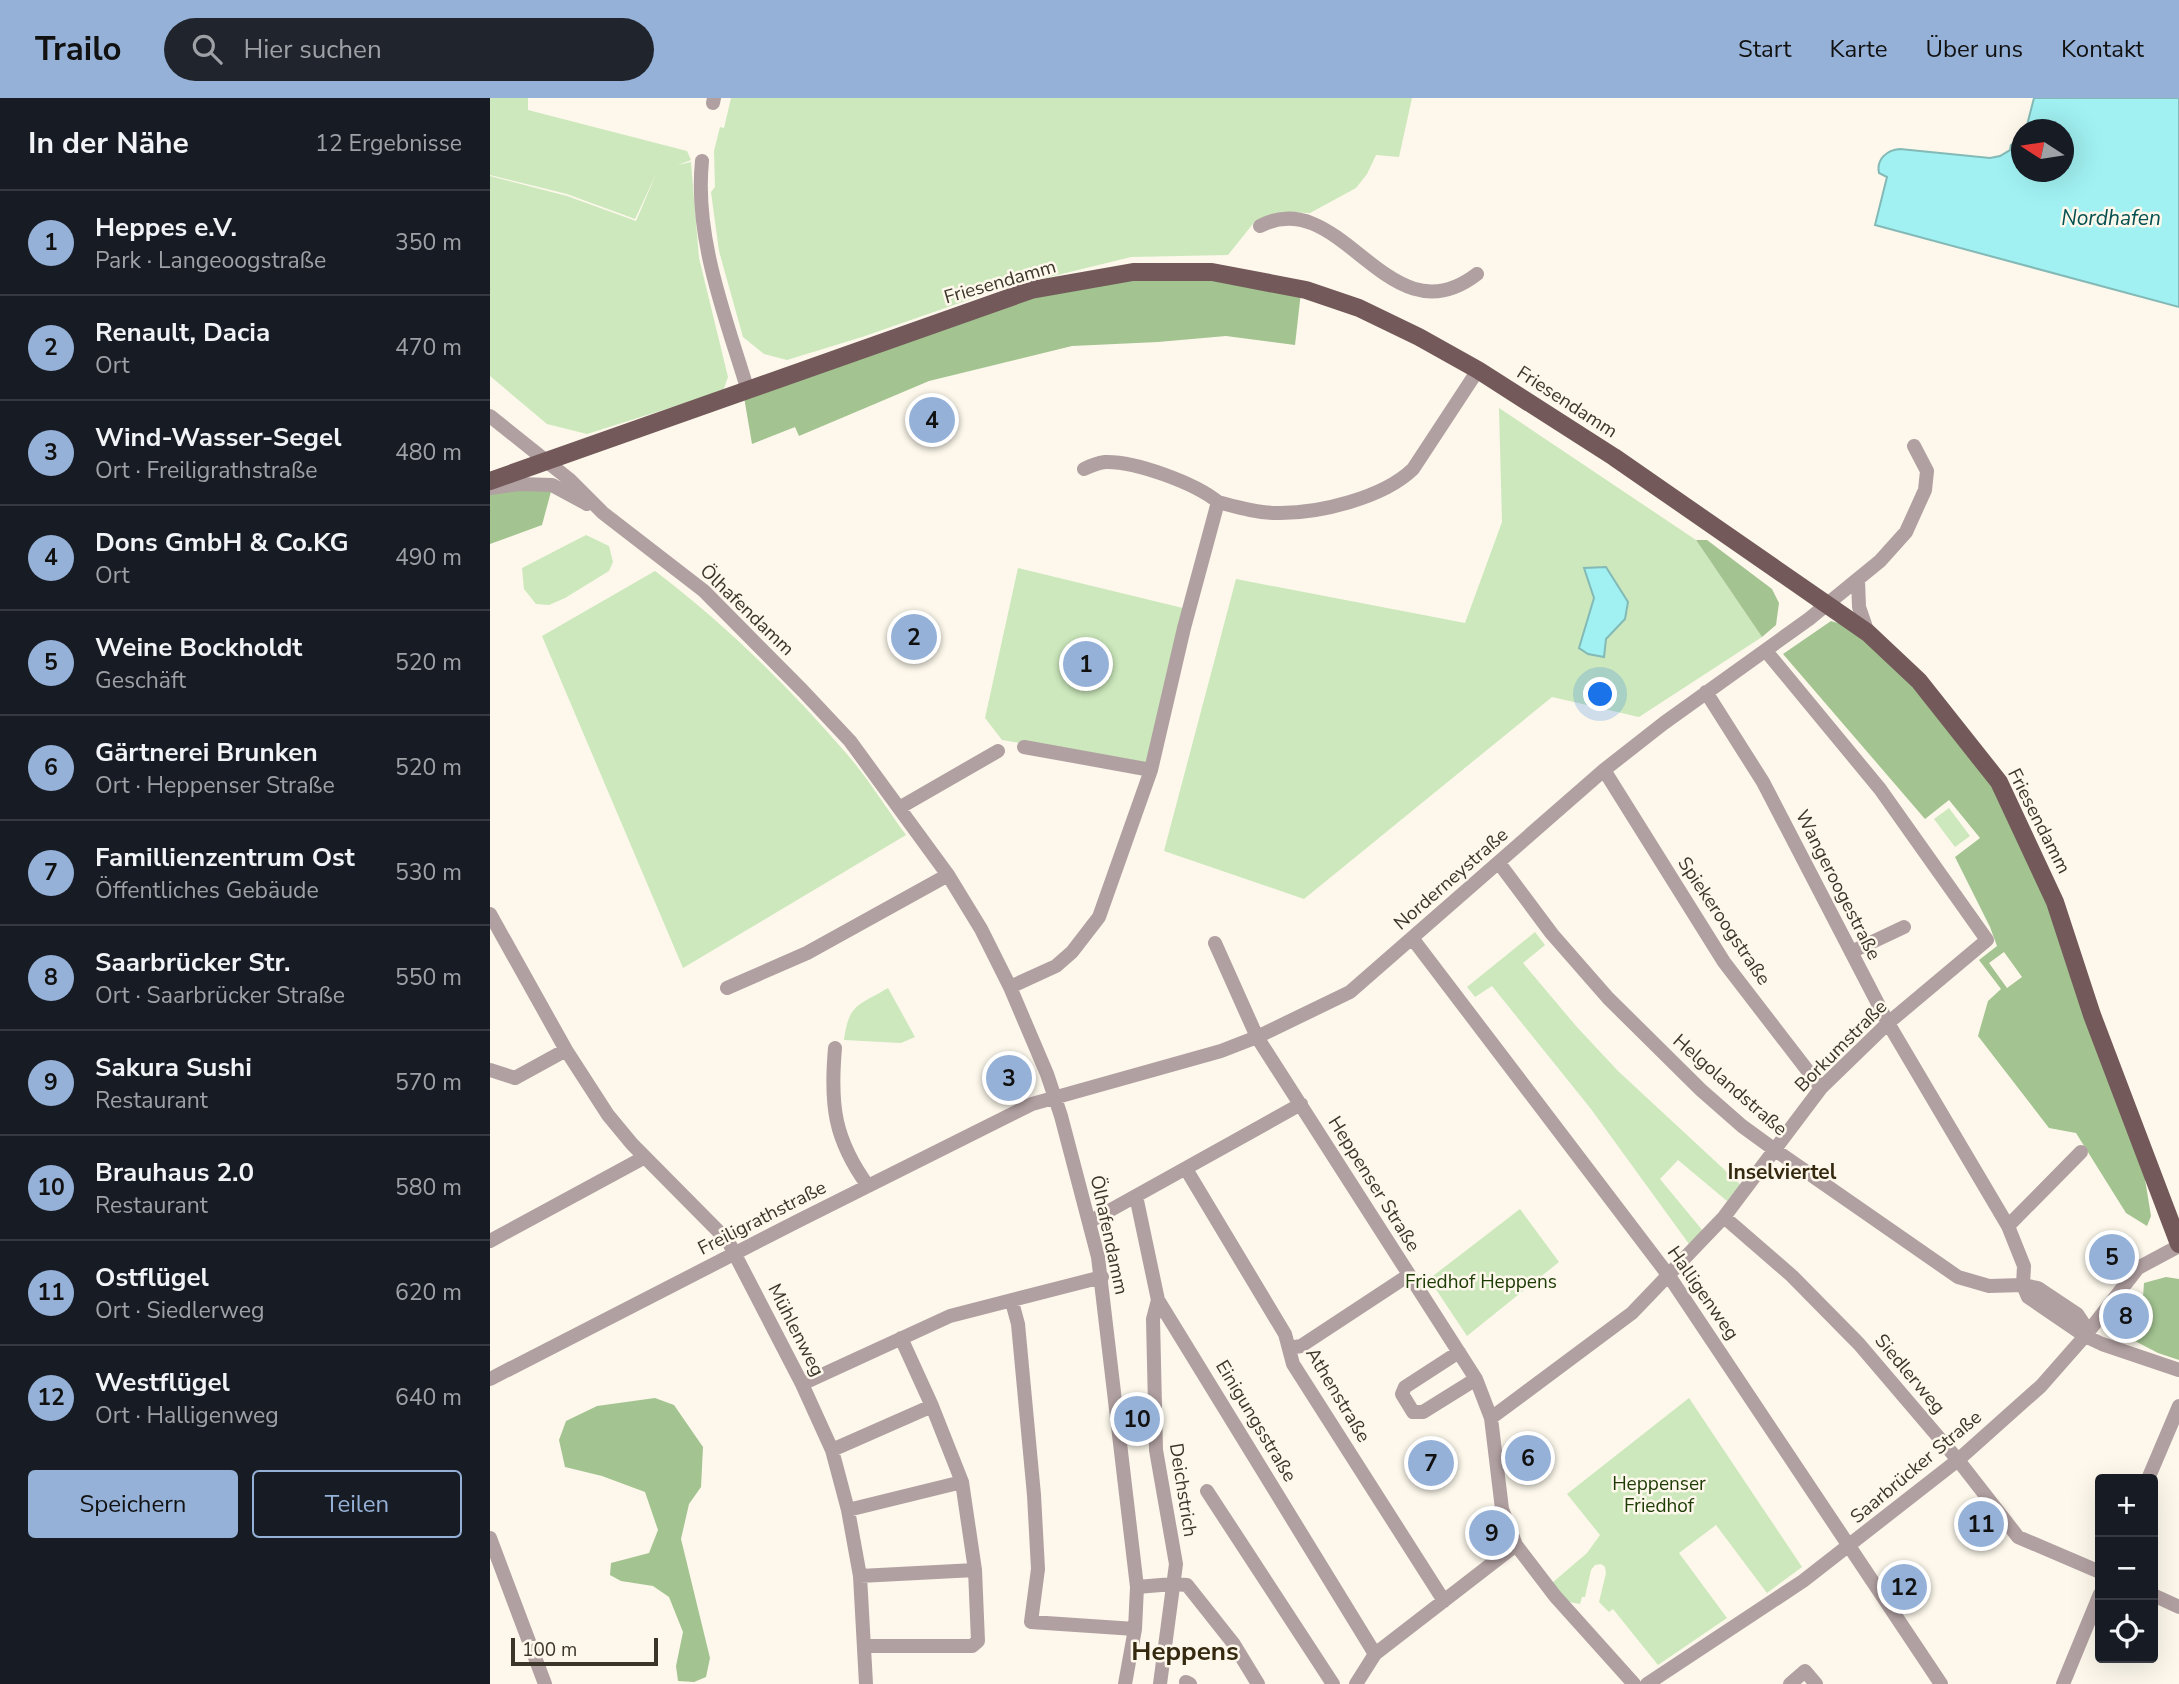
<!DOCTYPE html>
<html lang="de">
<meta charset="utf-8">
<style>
body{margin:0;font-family:"Nunito Sans",sans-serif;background:#20242c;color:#f1f3f6}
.controls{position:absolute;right:21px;bottom:21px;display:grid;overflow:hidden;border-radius:7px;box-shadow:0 7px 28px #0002}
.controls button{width:63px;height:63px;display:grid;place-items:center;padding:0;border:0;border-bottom:2px solid #363941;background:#171b24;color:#f1f3f6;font:35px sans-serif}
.compass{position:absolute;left:1521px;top:21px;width:63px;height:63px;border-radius:50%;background:#171b24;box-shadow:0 7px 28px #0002;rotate:282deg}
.scale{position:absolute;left:21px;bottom:18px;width:147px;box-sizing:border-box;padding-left:7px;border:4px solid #3c362a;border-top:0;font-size:19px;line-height:24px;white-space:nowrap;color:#3c362a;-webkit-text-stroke:5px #fdf8eb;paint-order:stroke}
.you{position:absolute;left:1111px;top:597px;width:24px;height:24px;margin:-18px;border:5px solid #fff;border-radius:50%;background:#1a73e8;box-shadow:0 0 0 10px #1a73e833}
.badge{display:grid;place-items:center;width:46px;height:46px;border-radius:50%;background:#95b1d7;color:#111;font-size:23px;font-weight:700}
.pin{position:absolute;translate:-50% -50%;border:4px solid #fff;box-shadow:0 2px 7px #0006}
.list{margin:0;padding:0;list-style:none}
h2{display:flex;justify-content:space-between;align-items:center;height:91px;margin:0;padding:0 28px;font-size:30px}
h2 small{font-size:23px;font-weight:400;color:#9ea1a6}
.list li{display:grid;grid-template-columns:46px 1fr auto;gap:21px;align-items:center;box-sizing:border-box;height:105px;padding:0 28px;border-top:2px solid #363941}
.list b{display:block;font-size:26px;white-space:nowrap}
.list p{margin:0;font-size:23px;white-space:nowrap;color:#9ea1a6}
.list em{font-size:23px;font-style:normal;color:#9ea1a6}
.actions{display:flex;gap:14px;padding:21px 28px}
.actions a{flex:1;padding:16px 0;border:2px solid #95b1d7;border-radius:7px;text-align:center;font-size:24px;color:#95b1d7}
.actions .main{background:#95b1d7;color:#111}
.icon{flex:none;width:38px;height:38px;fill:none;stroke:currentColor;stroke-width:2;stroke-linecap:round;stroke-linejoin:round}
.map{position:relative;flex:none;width:1689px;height:1586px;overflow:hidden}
header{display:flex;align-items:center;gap:42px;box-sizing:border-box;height:98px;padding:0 35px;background:#95b1d7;color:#111}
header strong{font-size:33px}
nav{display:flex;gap:38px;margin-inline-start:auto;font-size:24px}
.search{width:490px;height:63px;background:#20242c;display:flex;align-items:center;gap:18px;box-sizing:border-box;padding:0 24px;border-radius:38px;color:#9ea1a6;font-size:26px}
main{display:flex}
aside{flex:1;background:#171b24}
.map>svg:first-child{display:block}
.green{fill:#cce8bc}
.forest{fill:#a3c391;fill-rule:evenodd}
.water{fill:#a1f1f2;stroke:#83b9b6;stroke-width:2}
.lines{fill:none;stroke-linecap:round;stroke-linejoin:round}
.minor{stroke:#b1a0a1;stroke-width:14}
.major{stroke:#74595a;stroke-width:18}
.labels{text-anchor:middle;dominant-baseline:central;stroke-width:5;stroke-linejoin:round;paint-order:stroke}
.street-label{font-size:19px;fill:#3c362a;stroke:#fdf8eb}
.park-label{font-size:19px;fill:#1d3b04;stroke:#fdf8eb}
.water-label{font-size:21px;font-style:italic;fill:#055051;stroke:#fdf8eb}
.neighbourhood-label{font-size:21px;font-weight:bold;fill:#352910;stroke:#fdf8eb}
.district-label{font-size:26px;font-weight:bold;fill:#352910;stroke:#fdf8eb}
</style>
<header>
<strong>Trailo</strong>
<div class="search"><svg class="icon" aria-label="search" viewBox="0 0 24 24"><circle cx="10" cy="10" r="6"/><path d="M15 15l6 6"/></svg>Hier suchen</div>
<nav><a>Start</a><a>Karte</a><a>Über uns</a><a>Kontakt</a></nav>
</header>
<main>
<aside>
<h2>In der Nähe<small>12 Ergebnisse</small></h2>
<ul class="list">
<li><span class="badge">1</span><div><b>Heppes e.V.</b><p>Park · Langeoogstraße</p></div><em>350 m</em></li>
<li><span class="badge">2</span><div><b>Renault, Dacia</b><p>Ort</p></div><em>470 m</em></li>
<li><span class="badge">3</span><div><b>Wind-Wasser-Segel</b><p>Ort · Freiligrathstraße</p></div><em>480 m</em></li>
<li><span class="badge">4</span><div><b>Dons GmbH &amp; Co.KG</b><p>Ort</p></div><em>490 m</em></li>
<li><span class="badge">5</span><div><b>Weine Bockholdt</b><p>Geschäft</p></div><em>520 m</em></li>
<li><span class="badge">6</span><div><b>Gärtnerei Brunken</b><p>Ort · Heppenser Straße</p></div><em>520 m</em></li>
<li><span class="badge">7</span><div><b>Famillienzentrum Ost</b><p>Öffentliches Gebäude</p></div><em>530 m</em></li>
<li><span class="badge">8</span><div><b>Saarbrücker Str.</b><p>Ort · Saarbrücker Straße</p></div><em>550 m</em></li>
<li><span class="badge">9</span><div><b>Sakura Sushi</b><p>Restaurant</p></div><em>570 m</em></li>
<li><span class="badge">10</span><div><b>Brauhaus 2.0</b><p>Restaurant</p></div><em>580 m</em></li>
<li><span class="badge">11</span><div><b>Ostflügel</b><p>Ort · Siedlerweg</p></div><em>620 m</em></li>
<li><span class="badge">12</span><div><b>Westflügel</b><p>Ort · Halligenweg</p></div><em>640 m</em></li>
</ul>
<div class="actions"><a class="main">Speichern</a><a>Teilen</a></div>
</aside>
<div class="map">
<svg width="1689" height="1586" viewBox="0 0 1689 1586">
<rect width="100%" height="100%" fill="#fdf8eb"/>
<path class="green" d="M0,0H38V12L197,53L201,62L188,67L201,64L209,160L238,279L233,293L97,336L57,326L0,278V78L77,98L146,123L167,74L145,121L77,96L0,77Z
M241,0H922L909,59L886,57L877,76L866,90L820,115L791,114L766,122L738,157L641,159L507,192L372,239L297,262L274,256L253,239L229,153L221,94L225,89L224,53L230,29L234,30Z
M1009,310L1206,442L1272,539L1149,619L1062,599L814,801L674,753L746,481L975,525L1012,424Z
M96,437L119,448L123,464L119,473L75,500L59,507L46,506L34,491L32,470Z
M528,470L697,511L660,668L512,642L495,620Z
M165,473C235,526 298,588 356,655C378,680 396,710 416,737L193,870L52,538Z
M1459,710L1480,738L1465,749L1444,721Z
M1045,834L1055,847L1033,865L1086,928L1128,973L1252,1088L1237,1103L1188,1062L1170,1081L1213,1133L1199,1146L1101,1011L1002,888L985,899L977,889Z
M398,890L425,939L411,945L354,942C359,905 368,908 398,890Z
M1030,1111L1069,1164L977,1238L939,1181Z
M1199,1300L1312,1469L1277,1495L1226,1427L1189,1455L1237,1520L1168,1567L1123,1511L1119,1514L1109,1504L1116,1475L1115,1469L1111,1466L1105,1467L1101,1472L1095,1499H1092L1090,1506L1079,1504L1062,1485L1097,1455L1110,1437L1077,1396Z"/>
<path class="forest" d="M643,178H722L811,194L805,247L736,238L668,244L582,248L439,283L309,338L305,329L262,346L254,299L542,196Z
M62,390L52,427L0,446V391Z
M1206,442H1217L1282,491L1289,505L1286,527L1272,539Z
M1341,523L1364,530L1428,584L1507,684L1564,804L1653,1069L1661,1118L1657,1128L1636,1115L1586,1035L1559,1030L1488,938L1498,903L1511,891L1489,862L1507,848L1500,829L1465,759L1490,740L1459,702L1435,721L1293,556ZM1514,854L1532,879L1517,890L1499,865Z
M1676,1179L1689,1181V1262L1668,1255L1643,1242L1653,1199L1654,1185Z
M165,1300L184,1307L213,1349L211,1389L199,1406L191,1441L220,1560L216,1579L204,1584L188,1583L186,1568L193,1534L179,1499L163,1488L131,1483L120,1477L121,1465L159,1455L168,1432L155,1394L112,1378L75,1369L69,1342L76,1323L107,1308Z"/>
<path class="water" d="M1544,0H1689V209L1385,127L1397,79L1389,75C1386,61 1397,52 1410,51L1500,60L1510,58L1520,52L1521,47L1531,40L1532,74H1574V32L1536,31Z
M1116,469L1138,504L1135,521L1116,541L1114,559L1098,556L1089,550L1104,500L1094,470Z"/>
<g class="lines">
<path class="minor" d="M223,5L224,0
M212,63C204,140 236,220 258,293
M770,128C852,85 898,245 987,176
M0,318L80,382L113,415L214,493L313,593L360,643L458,777L491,831L520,889L557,976L571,1018L608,1159L647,1489L645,1531L635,1586
M594,371C600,368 608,365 615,364C645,363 705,385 728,404
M0,390L29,386L62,387L97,406
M1368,482L1369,509L1378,535
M1216,594L1273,684L1398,925L1518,1128L1534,1168L1533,1187L1538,1199L1595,1238L1612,1246L1689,1272
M534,649L661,672
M1114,672L1234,864L1331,990
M409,710L508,653
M1009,765L1062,836L1118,900L1211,992L1252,1028L1285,1052L1468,1179L1499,1188L1533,1187L1548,1190L1587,1216L1593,1225L1595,1238
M0,816L76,952L118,1017L142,1046L238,1143L312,1286L342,1352L358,1412L370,1478L376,1586
M922,840L1179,1178L1451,1586
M725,845L767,939L986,1281L1001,1320L1012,1411L1026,1447L1065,1498L1144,1586
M1361,854L1414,829
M520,889L566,868L582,854L609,819L661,672L694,530L728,404C747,409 767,415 786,415C828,416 893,400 923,371L988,272
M237,890L317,855L458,777
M345,950C340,1007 344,1041 378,1088
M0,972L25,980L76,952
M696,1071L795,1236L803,1266L954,1503
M646,1098L668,1202L885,1556
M1234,1119L1302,1178L1369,1246L1468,1362L1528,1439L1610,1474
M599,1124L811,1006
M1518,1128L1591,1054
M0,1143L155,1059
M668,1202L663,1221L666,1352L686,1466L670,1586
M522,1204L528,1226L544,1397L548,1471L541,1524L645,1531
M799,1250L811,1248L919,1177
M969,1254L915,1289L912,1296L923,1314H933L986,1281
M0,1281L310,1122L542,1006L731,953L767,939L860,894L1114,672L1174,625L1319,521L1390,463L1416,434L1435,392L1437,373L1424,348
M312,1286L460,1218L612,1179
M1001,1320L1142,1215L1234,1119L1331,990L1398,925L1497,842L1390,691L1276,553
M342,1352L442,1308
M1658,1381L1689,1308
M717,1393L843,1586
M358,1412L472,1384
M0,1440L55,1586
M370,1478L485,1472
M647,1489L683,1486L697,1487L743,1545L768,1586
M1663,1497L1689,1509
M375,1548H482L488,1543L485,1472L472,1384L442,1308L411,1240
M696,1584L700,1586
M866,1586L885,1556L1026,1447
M1157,1586L1313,1483L1468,1362L1551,1288L1595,1238L1648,1170L1689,1148
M1300,1586L1315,1573L1326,1586
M1573,1586L1610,1496"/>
<path class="major" d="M0,383L541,192L643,174H722L816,192L869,210L929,239L988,272L1124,359L1378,535L1429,583L1509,684L1565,804L1602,917L1689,1146"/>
</g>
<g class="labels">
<g class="street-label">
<text transform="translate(510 184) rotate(-16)">Friesendamm</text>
<text transform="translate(1077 304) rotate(33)">Friesendamm</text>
<text transform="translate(257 512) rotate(44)">Ölhafendamm</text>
<text transform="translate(1549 723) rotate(63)">Friesendamm</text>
<text transform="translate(961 781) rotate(-41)">Norderneystraße</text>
<text transform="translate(1348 787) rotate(63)">Wangeroogestraße</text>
<text transform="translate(1234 823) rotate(56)">Spiekeroogstraße</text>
<text transform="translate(1351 948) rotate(-45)">Borkumstraße</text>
<text transform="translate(1240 987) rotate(41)">Helgolandstraße</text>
<text transform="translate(884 1086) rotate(58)">Heppenser Straße</text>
<text transform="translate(272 1120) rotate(-27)">Freiligrathstraße</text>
<text transform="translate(619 1137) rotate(78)">Ölhafendamm</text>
<text transform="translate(1213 1195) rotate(55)">Halligenweg</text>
<text transform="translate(306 1232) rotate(63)">Mühlenweg</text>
<text transform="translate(1420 1276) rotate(50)">Siedlerweg</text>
<text transform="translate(848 1297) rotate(59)">Athenstraße</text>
<text transform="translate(766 1323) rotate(59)">Einigungsstraße</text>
<text transform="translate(1426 1369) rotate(-40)">Saarbrücker Straße</text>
<text transform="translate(693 1392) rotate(81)">Deichstrich</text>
</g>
<g class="park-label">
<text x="991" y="1184">Friedhof Heppens</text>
<text x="1169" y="1386">Heppenser<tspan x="1169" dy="22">Friedhof</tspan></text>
</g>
<g class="water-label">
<text x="1621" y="120">Nordhafen</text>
</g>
<g class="neighbourhood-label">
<text x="1292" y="1074">Inselviertel</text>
</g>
<g class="district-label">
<text x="695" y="1553">Heppens</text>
</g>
</g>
</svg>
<div class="controls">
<button>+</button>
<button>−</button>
<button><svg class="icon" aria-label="locate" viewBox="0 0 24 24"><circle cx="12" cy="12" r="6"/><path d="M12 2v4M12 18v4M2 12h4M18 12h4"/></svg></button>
</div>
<svg class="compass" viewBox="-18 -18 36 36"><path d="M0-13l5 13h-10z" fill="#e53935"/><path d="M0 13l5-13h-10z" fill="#9ea1a6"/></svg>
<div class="scale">100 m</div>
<div class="you"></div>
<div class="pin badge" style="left:596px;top:566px">1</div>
<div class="pin badge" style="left:424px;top:539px">2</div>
<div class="pin badge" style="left:519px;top:980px">3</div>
<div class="pin badge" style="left:442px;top:322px">4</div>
<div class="pin badge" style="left:1622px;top:1159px">5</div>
<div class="pin badge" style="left:1038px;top:1360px">6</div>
<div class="pin badge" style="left:941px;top:1365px">7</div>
<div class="pin badge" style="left:1636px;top:1218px">8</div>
<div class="pin badge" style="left:1002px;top:1435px">9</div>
<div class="pin badge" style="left:647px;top:1321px">10</div>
<div class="pin badge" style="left:1491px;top:1426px">11</div>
<div class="pin badge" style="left:1414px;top:1489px">12</div>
</div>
</main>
